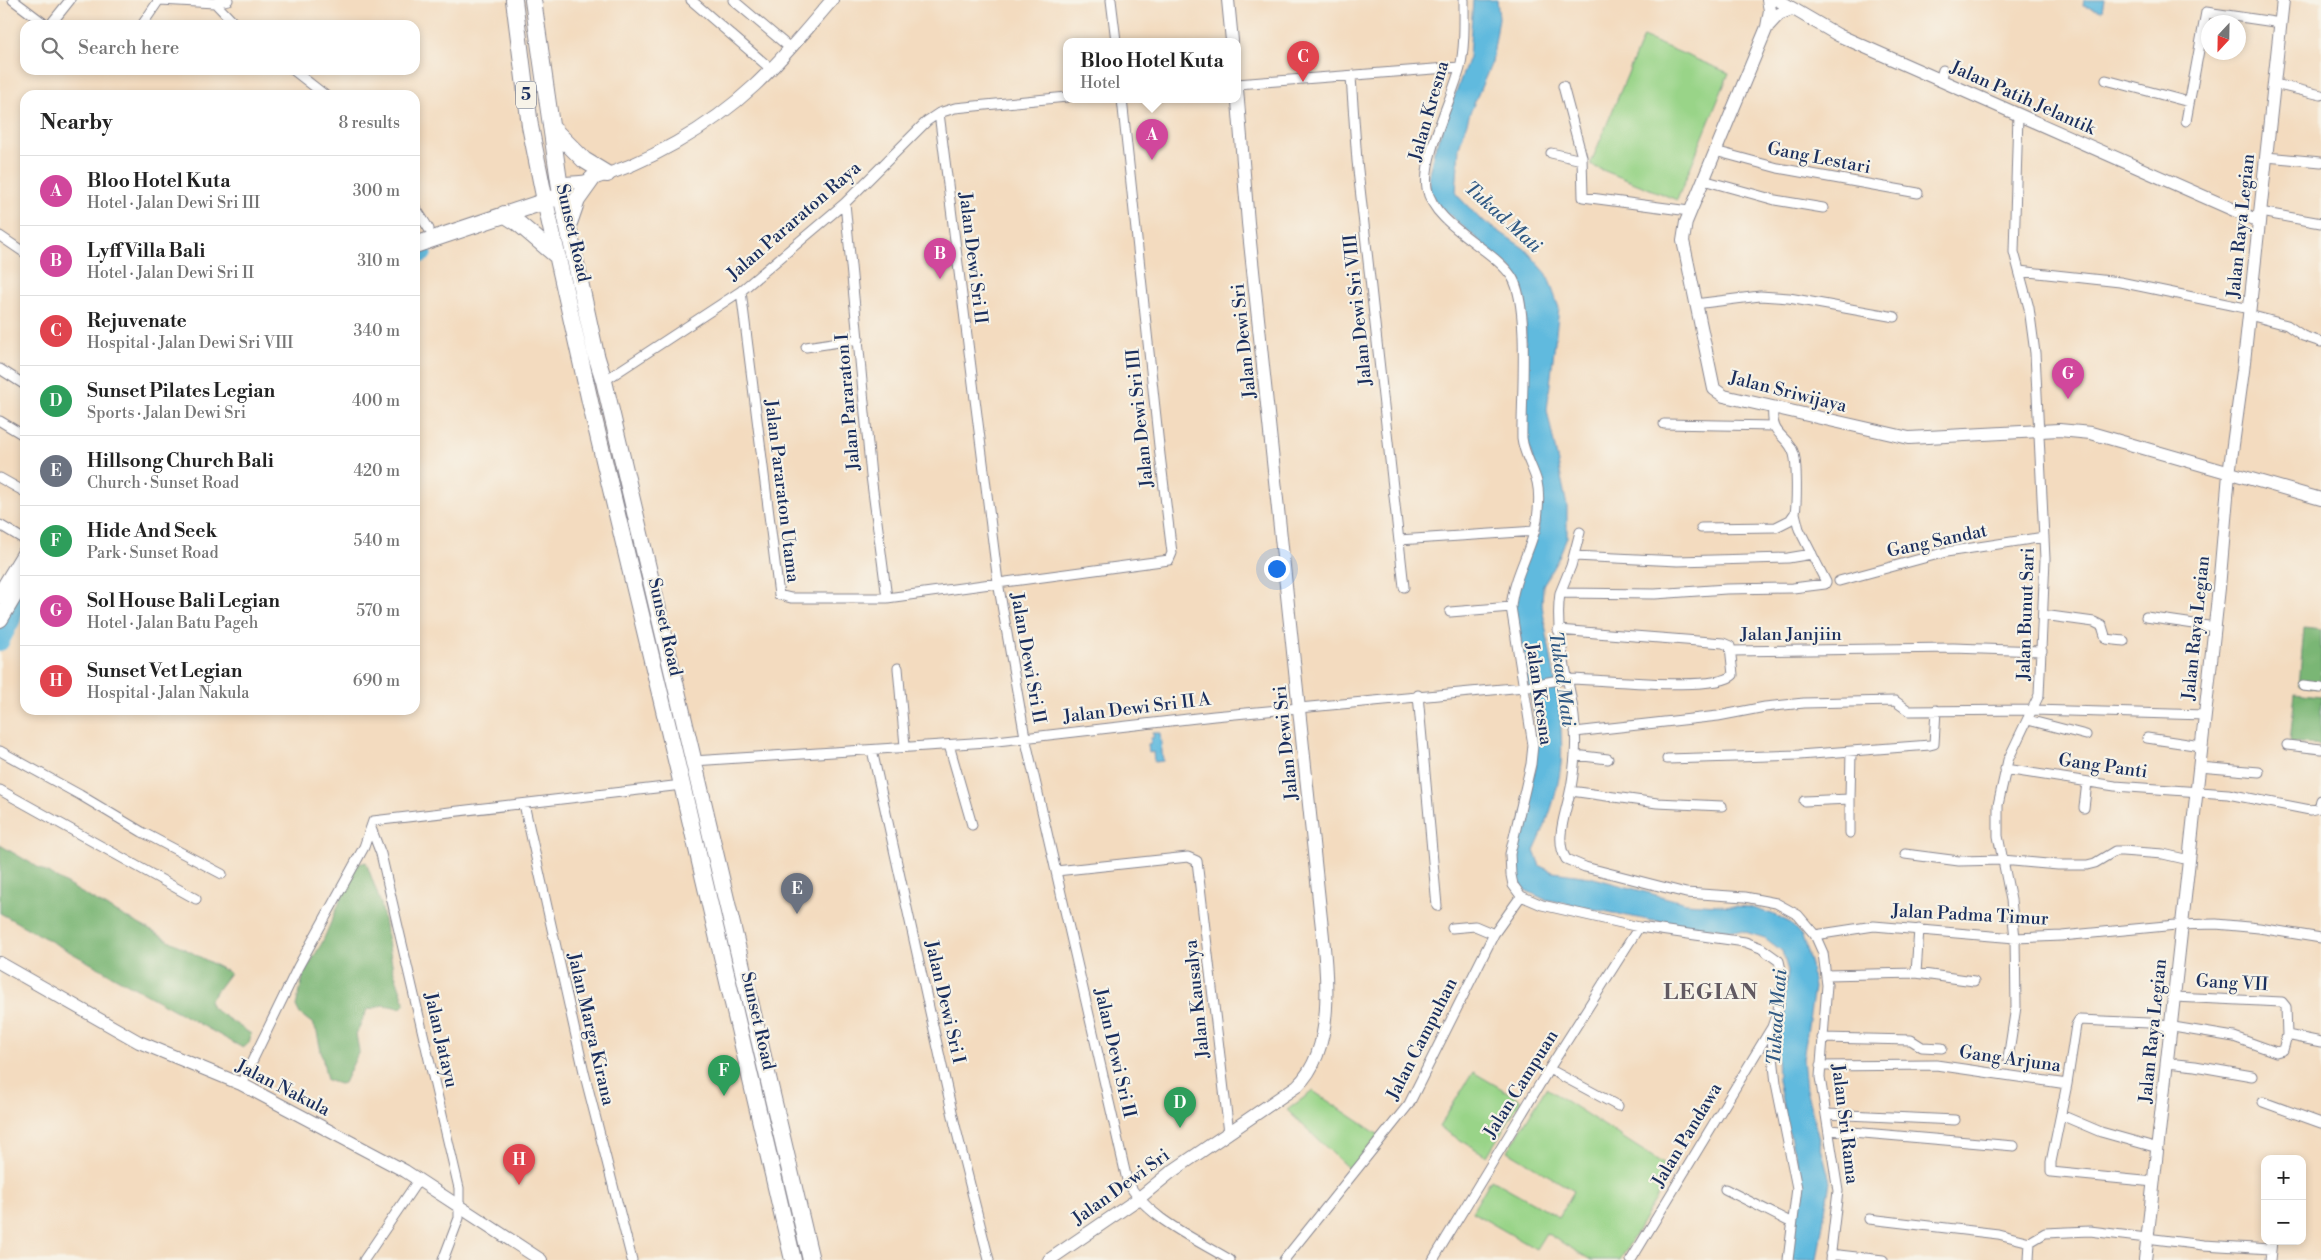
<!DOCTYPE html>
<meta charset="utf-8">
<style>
body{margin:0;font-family:"Libre Bodoni",serif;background:#f2f2f2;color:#222}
.controls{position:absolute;right:15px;bottom:15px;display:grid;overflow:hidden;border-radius:10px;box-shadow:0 2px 8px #0003}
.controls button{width:45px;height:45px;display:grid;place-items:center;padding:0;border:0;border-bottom:1px solid #e0e0e0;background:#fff;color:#222;font:25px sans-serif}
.compass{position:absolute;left:2201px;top:15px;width:45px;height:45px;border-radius:50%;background:#fff;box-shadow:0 2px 8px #0003;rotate:202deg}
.you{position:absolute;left:1276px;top:568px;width:18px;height:18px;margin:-12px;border:4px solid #fff;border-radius:50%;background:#1a73e8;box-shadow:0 0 0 8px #1a73e833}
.badge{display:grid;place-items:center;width:32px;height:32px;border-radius:50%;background:#d93025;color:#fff;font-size:16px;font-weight:700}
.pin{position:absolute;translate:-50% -41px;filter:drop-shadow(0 1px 2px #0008)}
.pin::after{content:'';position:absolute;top:26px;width:18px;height:15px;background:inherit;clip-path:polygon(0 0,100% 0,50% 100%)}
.popup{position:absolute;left:1063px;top:38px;width:178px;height:65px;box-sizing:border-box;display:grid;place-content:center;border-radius:10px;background:#fff;filter:drop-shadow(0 1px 4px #0005);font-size:16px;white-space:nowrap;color:#767676}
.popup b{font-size:19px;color:#222}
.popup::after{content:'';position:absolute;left:50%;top:100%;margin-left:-10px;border:10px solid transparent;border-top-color:#fff}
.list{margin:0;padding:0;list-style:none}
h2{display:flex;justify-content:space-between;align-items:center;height:65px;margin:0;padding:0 20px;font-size:21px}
h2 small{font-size:16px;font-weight:400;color:#767676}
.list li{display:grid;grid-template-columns:32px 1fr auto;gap:15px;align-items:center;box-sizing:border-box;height:70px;padding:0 20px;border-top:1px solid #e0e0e0}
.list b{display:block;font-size:19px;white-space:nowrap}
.list p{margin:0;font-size:16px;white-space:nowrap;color:#767676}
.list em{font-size:16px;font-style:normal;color:#767676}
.icon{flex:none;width:28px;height:28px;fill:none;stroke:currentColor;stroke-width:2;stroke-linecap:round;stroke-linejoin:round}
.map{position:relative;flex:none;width:2321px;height:1260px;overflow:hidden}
.search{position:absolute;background:#fff;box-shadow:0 2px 8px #0003;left:20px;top:20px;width:400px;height:55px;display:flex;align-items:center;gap:12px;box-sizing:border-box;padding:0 18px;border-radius:15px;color:#767676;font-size:19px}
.panel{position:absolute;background:#fff;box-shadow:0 2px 8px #0003;left:20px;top:90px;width:400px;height:625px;border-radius:15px}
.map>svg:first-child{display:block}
.green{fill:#99d488;stroke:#5a8273}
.forest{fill:#7ab674;stroke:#4a7269}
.water{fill:#60bade;stroke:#3e749e}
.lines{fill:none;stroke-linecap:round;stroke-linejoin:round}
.river{stroke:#60bade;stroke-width:18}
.street-casing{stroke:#87858e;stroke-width:11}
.secondary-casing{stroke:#87858e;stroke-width:14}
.highway-casing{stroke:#87858e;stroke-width:18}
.street{stroke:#fff;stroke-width:9}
.secondary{stroke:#fff;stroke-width:12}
.highway{stroke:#fff;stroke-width:16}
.labels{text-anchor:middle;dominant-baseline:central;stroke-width:4.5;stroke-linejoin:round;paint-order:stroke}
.shield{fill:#f7f3e8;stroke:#5d6a87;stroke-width:1}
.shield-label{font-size:16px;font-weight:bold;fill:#1b2f5e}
.street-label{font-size:18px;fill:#1b2f5e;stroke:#f7f3e8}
.water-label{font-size:19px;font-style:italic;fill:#305984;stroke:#f7f3e8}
.district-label{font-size:22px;font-weight:bold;letter-spacing:1px;fill:#615961;stroke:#f7f3e8}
</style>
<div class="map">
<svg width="2321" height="1260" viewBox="0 0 2321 1260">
<rect width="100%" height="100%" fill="#f7f3e8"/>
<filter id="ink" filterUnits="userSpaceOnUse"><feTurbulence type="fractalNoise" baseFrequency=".02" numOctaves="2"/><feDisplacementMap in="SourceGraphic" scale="10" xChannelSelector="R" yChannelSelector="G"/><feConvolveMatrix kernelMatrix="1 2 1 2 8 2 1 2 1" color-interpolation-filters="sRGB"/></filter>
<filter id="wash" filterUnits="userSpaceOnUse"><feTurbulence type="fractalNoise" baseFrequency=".0096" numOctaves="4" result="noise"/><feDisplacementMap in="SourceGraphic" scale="20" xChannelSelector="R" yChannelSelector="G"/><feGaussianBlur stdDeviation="1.12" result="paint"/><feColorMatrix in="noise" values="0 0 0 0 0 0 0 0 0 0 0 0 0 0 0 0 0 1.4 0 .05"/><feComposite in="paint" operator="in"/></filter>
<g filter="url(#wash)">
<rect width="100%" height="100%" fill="#f3dbbf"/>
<path class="green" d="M1643,37L1729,73L1677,200L1590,165Z
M1473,1072L1521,1100L1487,1156L1439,1127Z
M1546,1088L1673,1170L1620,1260H1591L1546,1233L1536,1249L1472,1212L1491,1179L1559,1217L1574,1191L1508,1151Z
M1313,1091L1379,1135L1350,1170L1287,1110Z"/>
<path class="forest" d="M2304,628L2321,630V687L2299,686Z
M2295,693L2321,696V745L2290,742Z
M0,845L92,899L230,973L209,1001L212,1008L251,1034L249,1043L243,1048L0,913Z
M366,862L381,904L393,969L405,1003L401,1008L383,1005L367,1010L356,1034L359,1051L344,1083L339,1084L327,1080L317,1032L313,1024L300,1014L296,1006L304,973L322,943L353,871L358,864Z"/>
<path class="water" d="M1473,0H1497L1499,18L1492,62L1470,113L1459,147L1456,194L1479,218L1525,249L1547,274L1559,308L1547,410L1567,506V537L1558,559L1543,585L1542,605C1549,655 1565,713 1561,764C1558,793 1547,824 1534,851L1540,866L1553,872L1590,877L1686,903L1749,907L1772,914L1789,922L1802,936L1811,965L1814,988L1803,1059L1806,1090L1830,1181L1817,1260H1790L1800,1196L1799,1170L1787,1126L1778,1080L1777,1053L1788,971L1782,951L1765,938L1742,931L1690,926L1648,920L1544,899L1525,890L1516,877L1512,855L1536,767L1535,721L1515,609L1516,588L1524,564L1538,535L1541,488L1535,464L1525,438L1526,306L1522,286L1513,270L1438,205L1430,192L1429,174L1434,151L1469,57Z
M2084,0H2104L2102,11L2083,6Z
M1152,733H1160L1163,761L1154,762L1153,752L1149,753L1148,744L1151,743V738L1154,737Z"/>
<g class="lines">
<path class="river" d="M415,256L423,253
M0,642L12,619L17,591"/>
</g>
</g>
<g filter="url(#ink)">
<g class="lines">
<defs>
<path id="street" d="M13,0L46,25
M160,0L215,3L228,0
M691,0L771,69
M733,0L790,48
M1111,0L1116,41
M1464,0C1464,23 1465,46 1460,68C1452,99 1422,157 1427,188C1433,225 1493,248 1512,277C1530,306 1521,401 1522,438C1524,455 1533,467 1537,482C1539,491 1539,501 1538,510C1536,545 1514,572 1511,607L1533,745L1531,764L1510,854L1511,875L1513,885L1521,896L1542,905L1639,927L1745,942L1761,948L1779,961L1783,979L1778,1010L1772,1027L1773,1057L1776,1083L1797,1188L1788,1260
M215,3L236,25
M50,25L70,0
M142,25L159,0
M293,70L325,95
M1351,77L1357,161L1404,587
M2106,80L2189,102
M1940,81L1943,70
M1237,84L1460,67
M2274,84L2321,95
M1563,86L1582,157L1583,197L1689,211
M939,113L998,582L1025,737L1127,1180C1144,1217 1196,1239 1230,1260
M2186,121L2206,12L2281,23
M1715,151L1778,168L1918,193
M1551,153L1582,160
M2266,157L2321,162
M1703,180L1775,200L1823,208
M845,203L871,476L887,598
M415,207L429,229
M2260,212L2321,223
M0,236L25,253
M2019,271L2120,282L2250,309
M741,291L779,595L791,598H887L1169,560L1172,553L1160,455L1122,99
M1695,304L1760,296L1789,298L1895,317
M2249,315L2287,325L2303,336L2321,342
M806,347L859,339
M0,369L25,385
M604,381L741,291L845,203L927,121L939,113L955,108L1067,97
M0,421L25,436
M1664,424L1774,426
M0,478L25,492
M1795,513L1799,529L1826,582L1825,584L1793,588L1726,589L1655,594L1560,593C1552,648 1580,699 1575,755C1574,767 1573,780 1570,792C1566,813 1554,840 1566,859L1585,867L1686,893L1745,897L1776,903L1798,915L1815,935L1823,953L1827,985L1820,1077L1838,1191L1830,1260
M0,525L25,540
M1701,528L1776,527L1790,520L1795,513C1797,502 1797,464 1794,454C1788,433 1770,439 1773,407
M1399,540L1535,531
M1574,556L1678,561L1788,558L1812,554
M1839,581L1946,552L2044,537
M1560,593L1571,566L1580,532
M1450,612L1511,607
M2043,615L2094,622L2102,626L2106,639L2124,641
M2146,617L2215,627
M1731,651L1953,648L2042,651
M898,668L905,746
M2303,686L2321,688
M1418,695L1437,906
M2028,720L2086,735
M1575,732L1718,716L1765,707L1804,703L1895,701L1909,711L2034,710L2205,715
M2147,738L2201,746
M949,745L972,825
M2287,745L2321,749
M872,750L955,1125L989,1260
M0,751L80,795L142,832L222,874
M1575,755L1608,759
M1667,759L1799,755L1930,745L1934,744L1936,710
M693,761L988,742L1214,716L1524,687C1538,684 1554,680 1569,679C1599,679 1717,692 1733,675L1730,646L1723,643L1558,630
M2199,767L2259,772
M2005,769L2115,786L2228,794L2310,810L2319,808L2321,800
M0,790L196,899
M1571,791L1657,803L1722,806
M1850,799V833
M1804,801L1850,799L1851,752
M524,804L584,1072L632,1260
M2084,808L2087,782
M371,828L381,854L459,1188V1218L443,1260
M1905,854L1959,861L2002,860L2058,865H2087L2095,863L2115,851H2122L2163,854L2189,860
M1056,871L1188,857L1197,861L1229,1133
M1452,928L1475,926L1494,934
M1815,935L1874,926L2015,938L2062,936L2176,925L2216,924L2259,928L2321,938
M1916,973L1919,929
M1826,975L1916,973L1974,981
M2174,997L2282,1002L2286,1007L2287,1035
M1822,1038L1911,1040L1922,1047L1942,1048
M2008,1059L2016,1007L2015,938L2011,900L1998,836V805L2008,760L2039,695L2045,559L2035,353L2029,308L2014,252L2018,114
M2167,1063L2195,1066L2252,1076
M1820,1066L1936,1065L2067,1084L2076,1025L2079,1020L2149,1023L2234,1037L2276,1052L2283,1050L2287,1035L2321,1042
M1549,1069L1618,1106
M241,1084L298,967L364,847L373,821L682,785
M2067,1084L2051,1162V1172L2154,1182
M2263,1102L2321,1123
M1826,1114L1955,1120
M2061,1115L2101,1132L2158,1148
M1829,1130L2014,1146
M1725,1189L1792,1223
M1869,1219L1998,1234L2030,1242
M1830,1254L1883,1260
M364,1260L419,1179
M1284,1260L1409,1104L1494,934L1521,896
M1433,1260L1549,1069L1639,927
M1631,1260L1772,1027
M2029,1260L2030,1242L2045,1233L2090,1231L2203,1245L2271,1249
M2270,1260L2272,1241"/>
<path id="secondary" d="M1228,0L1232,41
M1778,0L1838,35L2259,221
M1792,9L1779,14L1767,27L1686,222L1683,241L1685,250L1714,389L1724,396L1909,438L2059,430L2091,433L2321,499
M1767,27L1770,10L1768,0
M560,184C568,182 578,183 586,181C647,164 709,128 755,85C783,59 807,29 832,0
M0,963L139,1042L241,1084L405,1171L541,1260
M1049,1260L1138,1199L1171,1172L1297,1086C1341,1045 1324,953 1319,900L1248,223L1237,89
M2145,1260L2219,588L2229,474L2243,371L2283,0"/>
<path id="highway" d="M514,0L530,126L545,201L591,406L682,785L793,1260
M533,0L561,195L596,355L604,381L811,1260
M551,127L584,160L607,174
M504,214L518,223L558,257
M568,226L577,200L592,179
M415,245L555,198
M0,595L25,554
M0,619L25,577"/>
</defs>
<use href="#street" class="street-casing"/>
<use href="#secondary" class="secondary-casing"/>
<use href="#highway" class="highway-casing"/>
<use href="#street" class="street"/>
<use href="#secondary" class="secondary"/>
<use href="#highway" class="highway"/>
</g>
</g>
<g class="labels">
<rect class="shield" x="516" y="81.5" width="20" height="27" rx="4"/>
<g class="shield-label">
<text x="526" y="95">5</text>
</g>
<g class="street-label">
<text transform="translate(2023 98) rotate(24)">Jalan Patih Jelantik</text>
<text transform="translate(1429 111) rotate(-74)">Jalan Kresna</text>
<text transform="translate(1819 158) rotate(11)">Gang Lestari</text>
<text transform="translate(794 221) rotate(-41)">Jalan Pararaton Raya</text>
<text transform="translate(2241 226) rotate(-84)">Jalan Raya Legian</text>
<text transform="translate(573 233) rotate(77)">Sunset Road</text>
<text transform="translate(973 258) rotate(83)">Jalan Dewi Sri II</text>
<text transform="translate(1358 310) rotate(-96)">Jalan Dewi Sri VIII</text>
<text transform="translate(1244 341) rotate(-96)">Jalan Dewi Sri</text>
<text transform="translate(1788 392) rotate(14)">Jalan Sriwijaya</text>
<text transform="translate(848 402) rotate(-95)">Jalan Pararaton I</text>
<text transform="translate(1140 418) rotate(-96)">Jalan Dewi Sri III</text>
<text transform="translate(782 491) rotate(83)">Jalan Pararaton Utama</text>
<text transform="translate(1937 541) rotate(-12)">Gang Sandat</text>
<text transform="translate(2026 614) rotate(-88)">Jalan Bunut Sari</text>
<text transform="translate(665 627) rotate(77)">Sunset Road</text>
<text transform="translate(2196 628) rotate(-84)">Jalan Raya Legian</text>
<text x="1791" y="634">Jalan Janjiin</text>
<text transform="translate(1028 658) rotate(80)">Jalan Dewi Sri II</text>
<text transform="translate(1539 694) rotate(82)">Jalan Kresna</text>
<text transform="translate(1137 708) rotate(-7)">Jalan Dewi Sri II A</text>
<text transform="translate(1286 743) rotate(-96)">Jalan Dewi Sri</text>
<text transform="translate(2103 766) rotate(8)">Gang Panti</text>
<text transform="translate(1970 915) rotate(3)">Jalan Padma Timur</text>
<text transform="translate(2232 983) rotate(3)">Gang VII</text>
<text transform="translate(1197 999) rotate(-96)">Jalan Kausalya</text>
<text transform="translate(945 1002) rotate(77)">Jalan Dewi Sri I</text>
<text transform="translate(758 1021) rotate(77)">Sunset Road</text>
<text transform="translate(591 1029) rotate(77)">Jalan Marga Kirana</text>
<text transform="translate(2153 1031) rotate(-84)">Jalan Raya Legian</text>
<text transform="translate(1422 1039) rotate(-63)">Jalan Campuhan</text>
<text transform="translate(441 1040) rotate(77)">Jalan Jatayu</text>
<text transform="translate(1115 1053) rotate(77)">Jalan Dewi Sri II</text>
<text transform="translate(2010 1059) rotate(8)">Gang Arjuna</text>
<text transform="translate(1521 1084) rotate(-58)">Jalan Campuan</text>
<text transform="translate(283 1088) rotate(27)">Jalan Nakula</text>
<text transform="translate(1845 1124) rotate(83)">Jalan Sri Rama</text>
<text transform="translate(1687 1135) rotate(-59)">Jalan Pandawa</text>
<text transform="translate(1121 1187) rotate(-36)">Jalan Dewi Sri</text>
</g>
<g class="water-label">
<text transform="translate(1503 217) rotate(42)">Tukad Mati</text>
<text transform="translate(1562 679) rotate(82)">Tukad Mati</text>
<text transform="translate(1777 1017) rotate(-86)">Tukad Mati</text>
</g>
<g class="district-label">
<text x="1711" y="992">LEGIAN</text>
</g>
</g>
</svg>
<div class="controls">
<button>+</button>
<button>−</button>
</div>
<svg class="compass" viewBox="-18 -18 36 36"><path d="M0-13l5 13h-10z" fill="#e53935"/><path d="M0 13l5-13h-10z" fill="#767676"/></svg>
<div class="you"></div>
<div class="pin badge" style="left:1152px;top:160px;background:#d1479c">A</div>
<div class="popup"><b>Bloo Hotel Kuta</b>Hotel</div>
<div class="pin badge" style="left:940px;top:279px;background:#d1479c">B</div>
<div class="pin badge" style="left:1303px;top:82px;background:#e0444e">C</div>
<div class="pin badge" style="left:1180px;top:1128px;background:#2e9e5b">D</div>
<div class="pin badge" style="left:797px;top:914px;background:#6b7280">E</div>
<div class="pin badge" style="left:724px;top:1096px;background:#2e9e5b">F</div>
<div class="pin badge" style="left:2068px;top:399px;background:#d1479c">G</div>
<div class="pin badge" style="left:519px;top:1185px;background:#e0444e">H</div>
<div class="search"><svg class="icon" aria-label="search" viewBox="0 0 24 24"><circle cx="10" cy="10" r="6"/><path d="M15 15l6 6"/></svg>Search here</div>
<section class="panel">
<h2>Nearby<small>8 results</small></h2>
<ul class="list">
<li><span class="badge" style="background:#d1479c">A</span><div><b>Bloo Hotel Kuta</b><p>Hotel · Jalan Dewi Sri III</p></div><em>300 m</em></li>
<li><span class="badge" style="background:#d1479c">B</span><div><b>Lyff Villa Bali</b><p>Hotel · Jalan Dewi Sri II</p></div><em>310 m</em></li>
<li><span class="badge" style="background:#e0444e">C</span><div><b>Rejuvenate</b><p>Hospital · Jalan Dewi Sri VIII</p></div><em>340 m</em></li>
<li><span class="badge" style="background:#2e9e5b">D</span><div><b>Sunset Pilates Legian</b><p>Sports · Jalan Dewi Sri</p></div><em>400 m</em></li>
<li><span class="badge" style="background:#6b7280">E</span><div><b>Hillsong Church Bali</b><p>Church · Sunset Road</p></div><em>420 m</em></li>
<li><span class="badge" style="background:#2e9e5b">F</span><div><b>Hide And Seek</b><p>Park · Sunset Road</p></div><em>540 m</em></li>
<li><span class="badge" style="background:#d1479c">G</span><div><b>Sol House Bali Legian</b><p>Hotel · Jalan Batu Pageh</p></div><em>570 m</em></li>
<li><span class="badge" style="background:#e0444e">H</span><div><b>Sunset Vet Legian</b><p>Hospital · Jalan Nakula</p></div><em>690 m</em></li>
</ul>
</section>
</div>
